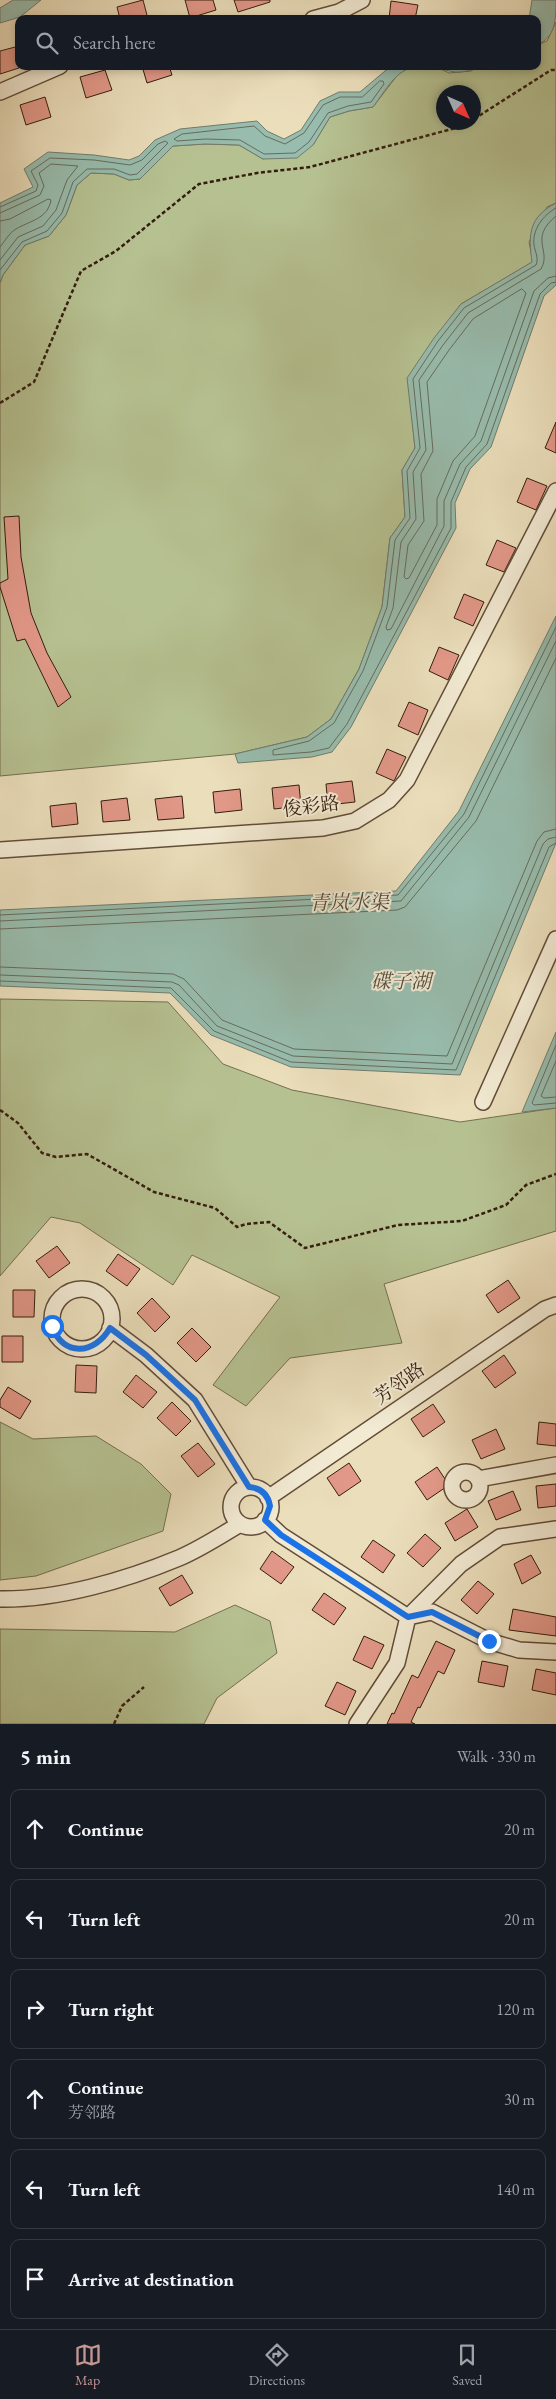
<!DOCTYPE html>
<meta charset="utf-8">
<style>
body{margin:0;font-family:"EB Garamond","Noto Serif SC",serif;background:#242831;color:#f1f3f6}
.compass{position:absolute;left:436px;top:85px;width:45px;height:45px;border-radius:50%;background:#171b24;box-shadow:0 2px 8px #0003;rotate:135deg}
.stop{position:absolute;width:15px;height:15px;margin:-11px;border:4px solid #1a73e8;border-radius:50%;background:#fff}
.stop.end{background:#1a73e8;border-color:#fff;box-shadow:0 1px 5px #0008}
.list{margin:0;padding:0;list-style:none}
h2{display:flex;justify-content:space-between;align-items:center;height:65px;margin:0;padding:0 20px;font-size:21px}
h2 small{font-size:16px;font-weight:400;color:#9ea1a6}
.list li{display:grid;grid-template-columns:32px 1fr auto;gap:15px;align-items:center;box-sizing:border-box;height:80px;margin:0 10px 10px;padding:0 10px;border:1px solid #363941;border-radius:10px}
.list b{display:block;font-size:19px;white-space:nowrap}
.list p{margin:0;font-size:16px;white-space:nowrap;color:#9ea1a6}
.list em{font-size:16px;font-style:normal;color:#9ea1a6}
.icon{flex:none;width:28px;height:28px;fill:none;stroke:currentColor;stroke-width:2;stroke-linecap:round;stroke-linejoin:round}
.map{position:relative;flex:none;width:556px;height:1724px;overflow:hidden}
.search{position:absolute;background:#171b24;box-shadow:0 2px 8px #0003;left:15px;right:15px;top:15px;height:55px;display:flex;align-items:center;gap:12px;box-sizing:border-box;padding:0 18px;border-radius:10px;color:#9ea1a6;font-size:19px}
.sheet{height:605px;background:#171b24}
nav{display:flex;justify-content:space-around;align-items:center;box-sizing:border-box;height:70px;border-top:1px solid #363941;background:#171b24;font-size:14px;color:#9ea1a6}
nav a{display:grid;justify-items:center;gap:2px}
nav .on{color:#c59692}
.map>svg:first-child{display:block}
.green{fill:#b6c191;stroke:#756f50;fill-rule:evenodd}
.water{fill:#98bcad;stroke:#707c6d}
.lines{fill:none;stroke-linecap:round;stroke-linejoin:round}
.shore{stroke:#666c5e;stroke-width:1}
.building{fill:#e29888;stroke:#341d0e}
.minor-casing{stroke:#624d39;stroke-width:18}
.path{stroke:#341d0e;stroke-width:2.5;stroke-dasharray:4 2.5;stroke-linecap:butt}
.minor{stroke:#f2ead3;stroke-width:15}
.route{stroke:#1a73e8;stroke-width:6}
.labels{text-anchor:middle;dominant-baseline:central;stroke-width:4;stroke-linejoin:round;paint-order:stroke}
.street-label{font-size:19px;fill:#341d0e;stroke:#f2ead3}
.water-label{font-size:20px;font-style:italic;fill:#524d3e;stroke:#f2ead3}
</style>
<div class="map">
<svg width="556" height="1724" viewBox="0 0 556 1724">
<rect width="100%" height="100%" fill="#ebdebb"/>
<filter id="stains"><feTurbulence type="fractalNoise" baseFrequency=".004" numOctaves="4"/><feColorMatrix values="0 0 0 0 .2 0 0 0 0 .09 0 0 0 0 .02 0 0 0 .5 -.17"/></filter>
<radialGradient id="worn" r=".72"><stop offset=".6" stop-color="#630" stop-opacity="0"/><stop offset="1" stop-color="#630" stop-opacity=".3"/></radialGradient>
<path class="green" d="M556,22V203L547,207L529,242L533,262L461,304L408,378L415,448L402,470L405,517L390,538L382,607L359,669L331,719L307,737L235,754L0,776V283L3,275L25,245L49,236L66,215L77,185L91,173L114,174L129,180L140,179L173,146L205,144L239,145L263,159L313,145L330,117L349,111L373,107L399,73L410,67L435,66L449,73L471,71L479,66H537V45L547,41ZM444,92H474V122H444Z
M0,999L168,1002L223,1064L292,1090L460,1122L556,1108V1231L384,1284L402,1343L290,1358L246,1406L213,1385L280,1297L192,1255L173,1285L80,1223L51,1217L0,1276Z
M0,1422L33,1439L96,1436L141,1464L171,1494L163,1531L36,1576L0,1580Z
M235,1605L270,1621L277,1653L217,1698L204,1724H0V1629L175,1632Z"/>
<path class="water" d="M13,0H41L20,17L0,23V8Z
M532,0H556C556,19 556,37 537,45V19H529Z
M391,66H419C396,68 386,90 373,107L349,111L330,117L313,145L297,158L263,159L239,145L205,144L173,146L140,179L129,180L114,174L91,173L77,185L66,215L49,236L25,245L3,275L0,283V203L33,187L24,169L48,152L94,155L129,160L139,156L155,140L180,129L257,121L267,131L284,139L301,130L320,101L339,92H360Z
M435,66H479C464,75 450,73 435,66Z
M556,203V285L544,296L491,447L470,469L455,503L456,528L351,727L332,752L312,757L238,763L235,754L307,737L331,719L359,669L382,607L390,538L405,517L402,470L415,448L407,378L434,338L461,304L532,262C528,234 529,217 556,203Z
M556,616V843L460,1075L291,1067L211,1035L170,993L0,986V910L396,891L459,811Z
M556,1032V1108L522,1112Z"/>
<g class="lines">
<path class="shore" d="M380,81H383L384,84L371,102L348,106L328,113L309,142L295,153L264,154L240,140L205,139L177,141L174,139L182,134L254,126L265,136L285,144L304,133L323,105L340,97H362Z
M0,207L36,191L38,185L31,171L50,158L94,160L130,165L142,160L158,144L165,141L168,143L137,174L130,175L114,169H87L73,182L62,213L47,231L22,242L0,270
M556,208C543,215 532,230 534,245C535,252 539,258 536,265L464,308L438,341L413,379L420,448L407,471L410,518L395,540L387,607L363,671L334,723L309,741L273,750V755L311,752L329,748L347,724L451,528V502L466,467L487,444L540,294L551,283L556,282
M0,213L40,195L44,186L39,173L51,164L78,166L67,180L56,210L43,226L18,237L0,260
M556,216C528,239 552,250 541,269L468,313L443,345L419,380L426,450L413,472L416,519L401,542L393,608L386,627L387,630L391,629L444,526V501L460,464L481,441L534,291L548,278L556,276
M0,221L10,219L48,199L51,200C48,219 29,221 16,229C9,233 5,241 0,247
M522,289L526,293L475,436L453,461L437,499V525L409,578L406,579L404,577L408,545L424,521L421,474L433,451L427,382L449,350L473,319Z
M0,915L398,895L464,814L556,627
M0,921L401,901L469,817L556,641
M0,929L397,910L405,907L476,821L556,658
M0,967L173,974L184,979L222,1020L294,1049L447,1056L537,841L544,832L556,829
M0,975L172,982L179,985L217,1026L293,1056L452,1064L543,844L548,839L556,837
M0,981L171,988L214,1031L291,1062L456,1070L549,847L556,843
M556,1045L532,1103L534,1105L556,1103
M556,1061L541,1096L544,1098L556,1097"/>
</g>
<path class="building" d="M143,0L148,19H120L117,7Z
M185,0H213L216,10L190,18Z
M234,0H270V2L238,12Z
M391,1L418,5L415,19H389Z
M19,46V68L0,74V51Z
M142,66H169L172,75L147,83Z
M105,70L112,90L86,98L80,77Z
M45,97L51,117L26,125L20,105Z
M556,422V453L545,448Z
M527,478L547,486L536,510L517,502Z
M19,516L21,557L31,613L47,653L71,697L58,707L25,639L17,641L0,587V583L8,579L4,517Z
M497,540L516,548L504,572L486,565Z
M464,594L484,602L473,626L454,618Z
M439,647L459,655L448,680L429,671Z
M409,702L428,710L418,735L398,726Z
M387,749L406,757L394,781L376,773Z
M352,781L355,802L328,805L326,784Z
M299,785L301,806L274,809L272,788Z
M240,789L242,810L215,813L213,792Z
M182,796L184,818L158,820L155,799Z
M127,798L130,820L103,822L101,801Z
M76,803L78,824L52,827L50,806Z
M57,1246L70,1263L49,1278L36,1261Z
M118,1254L140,1269L127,1286L106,1271Z
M508,1280L520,1298L498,1313L486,1295Z
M13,1290H35L34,1317H13Z
M152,1298L170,1317L155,1332L137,1313Z
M192,1328L211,1347L196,1362L177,1343Z
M2,1336H23V1362H2Z
M504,1355L516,1373L495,1388L482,1371Z
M76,1365L97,1366L96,1393L75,1392Z
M136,1375L157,1392L143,1408L123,1392Z
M8,1387L31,1401L20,1419L0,1407V1400Z
M172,1402L191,1421L176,1436L157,1418Z
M433,1404L445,1422L423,1437L411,1419Z
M539,1422L556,1424V1446L537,1444Z
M496,1429L505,1449L481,1459L472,1440Z
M198,1443L215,1464L198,1477L181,1456Z
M349,1463L361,1481L339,1496L327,1478Z
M437,1467L449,1485L427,1500L415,1482Z
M556,1484V1506L538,1508L536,1486Z
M513,1491L521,1510L496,1520L488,1501Z
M467,1509L478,1527L455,1541L445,1523Z
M425,1534L441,1548L423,1567L407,1553Z
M373,1540L395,1555L383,1573L361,1557Z
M272,1551L294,1567L281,1584L260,1569Z
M531,1555L541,1573L522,1584L514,1564Z
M182,1575L193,1593L170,1606L159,1588Z
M478,1581L494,1594L477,1614L461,1600Z
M324,1593L346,1608L334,1625L312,1610Z
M513,1609L556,1617V1636L509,1630Z
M364,1636L384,1645L372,1669L353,1660Z
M436,1641L455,1650L444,1674L438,1671L420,1708L418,1707L411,1722L415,1724H387L392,1713L394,1714L412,1675L418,1678Z
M482,1661L508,1666L504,1687L478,1682Z
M536,1669L556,1673V1695L532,1690Z
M337,1682L356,1691L345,1715L325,1706Z"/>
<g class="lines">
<defs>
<path id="minor" d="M313,19L339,12L362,0
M0,92L60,66
M0,850L323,828L355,821L389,800L407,780L556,491
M483,1102L556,939
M52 1319a30 30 0 1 1 60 0a30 30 0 1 1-60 0Z
M110,1328L146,1355L195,1400L249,1487
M452 1486a14 14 0 1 1 28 0a14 14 0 1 1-28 0Z
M478,1479L556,1465
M231 1507a20 20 0 1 1 40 0a20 20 0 1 1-40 0Z
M268,1498L545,1309L556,1305
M265,1520L281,1535L408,1617L461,1564L500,1537L556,1529
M0,1599C58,1600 126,1580 179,1558C200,1549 220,1536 240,1524
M357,1724L397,1663L408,1617L432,1612L489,1641L519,1650L556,1652"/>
</defs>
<use href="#minor" class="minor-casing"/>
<path class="path" d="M474,119L551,70H556
M0,403L34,382L81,271L116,251L199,184L257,173L310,167L463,126L469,122
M0,1110L18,1123L42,1153L56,1157L87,1154L154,1192L215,1208L237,1227L246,1224L269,1222L305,1248L398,1225L462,1221L506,1205L526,1185L556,1174
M114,1724L122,1706L144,1687"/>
<use href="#minor" class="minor"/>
</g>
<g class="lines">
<path class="route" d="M52,1326C63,1358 95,1354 110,1328L146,1355L195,1400L249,1487C261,1488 268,1494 270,1506L265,1520L281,1535L408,1617L432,1612L489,1641"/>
</g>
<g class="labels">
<g class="street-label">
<text transform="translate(311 806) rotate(-7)">俊彩路</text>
<text transform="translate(399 1383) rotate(-35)">芳邻路</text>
</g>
<g class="water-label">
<text transform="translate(349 902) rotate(-1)">青岚水渠</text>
<text x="401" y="981">碟子湖</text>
</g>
</g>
<rect width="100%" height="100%" filter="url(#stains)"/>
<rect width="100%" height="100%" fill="url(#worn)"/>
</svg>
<svg class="compass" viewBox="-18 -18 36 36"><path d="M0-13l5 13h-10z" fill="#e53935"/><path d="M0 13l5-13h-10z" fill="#9ea1a6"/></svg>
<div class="stop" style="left:52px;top:1326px"></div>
<div class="stop end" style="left:489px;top:1641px"></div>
<div class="search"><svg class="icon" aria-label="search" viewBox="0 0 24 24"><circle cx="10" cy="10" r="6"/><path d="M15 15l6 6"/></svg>Search here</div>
</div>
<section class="sheet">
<h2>5 min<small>Walk · 330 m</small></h2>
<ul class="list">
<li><svg class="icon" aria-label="ahead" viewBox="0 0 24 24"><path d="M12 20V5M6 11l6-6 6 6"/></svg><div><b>Continue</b></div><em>20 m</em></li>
<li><svg class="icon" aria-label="left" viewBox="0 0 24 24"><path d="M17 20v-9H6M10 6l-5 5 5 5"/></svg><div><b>Turn left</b></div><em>20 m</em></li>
<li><svg class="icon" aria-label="right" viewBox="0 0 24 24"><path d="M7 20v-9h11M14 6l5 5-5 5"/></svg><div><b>Turn right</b></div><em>120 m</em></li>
<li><svg class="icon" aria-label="ahead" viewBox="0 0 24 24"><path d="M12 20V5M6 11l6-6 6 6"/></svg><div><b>Continue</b><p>芳邻路</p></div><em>30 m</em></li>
<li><svg class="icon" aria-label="left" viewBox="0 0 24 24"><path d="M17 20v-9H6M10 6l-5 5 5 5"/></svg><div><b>Turn left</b></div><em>140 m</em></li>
<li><svg class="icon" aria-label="arrive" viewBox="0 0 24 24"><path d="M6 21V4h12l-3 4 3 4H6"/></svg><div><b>Arrive at destination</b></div></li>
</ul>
</section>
<nav>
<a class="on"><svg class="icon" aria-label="map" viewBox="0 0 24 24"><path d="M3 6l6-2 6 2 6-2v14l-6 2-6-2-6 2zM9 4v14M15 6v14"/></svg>Map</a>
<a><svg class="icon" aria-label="directions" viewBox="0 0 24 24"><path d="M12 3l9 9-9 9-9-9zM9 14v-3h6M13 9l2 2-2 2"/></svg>Directions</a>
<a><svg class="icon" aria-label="saved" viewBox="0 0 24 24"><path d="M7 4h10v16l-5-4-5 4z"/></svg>Saved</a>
</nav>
